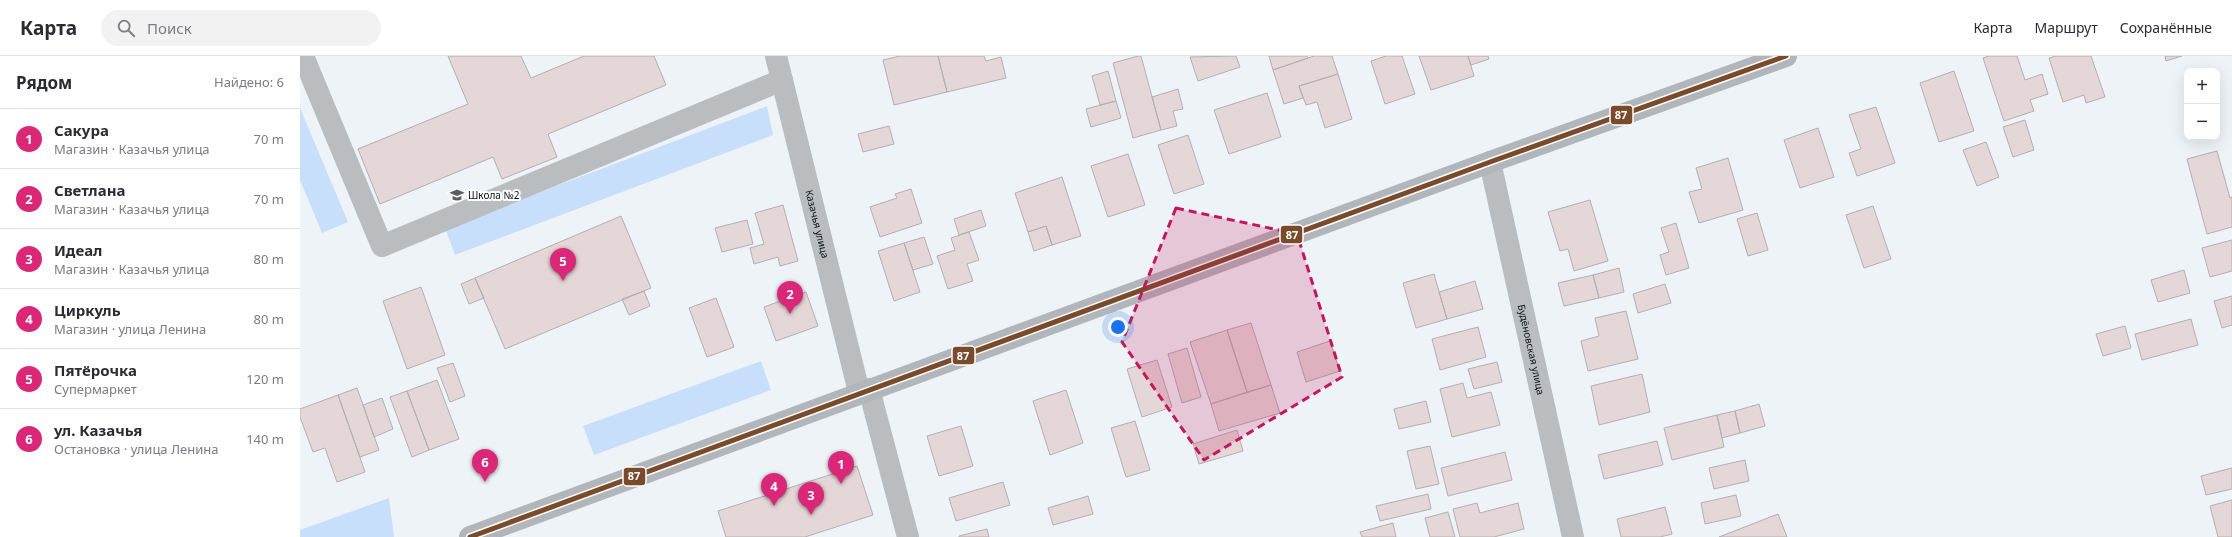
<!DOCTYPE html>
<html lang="ru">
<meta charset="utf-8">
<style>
body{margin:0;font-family:"Noto Sans",sans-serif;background:#f2f2f3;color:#2b2b33}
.controls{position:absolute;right:12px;top:12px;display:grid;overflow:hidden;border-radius:8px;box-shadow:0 4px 16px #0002}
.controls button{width:36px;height:36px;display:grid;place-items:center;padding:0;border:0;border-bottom:1px solid #e1e1e2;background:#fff;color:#2b2b33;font:20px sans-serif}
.you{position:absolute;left:818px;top:271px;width:14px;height:14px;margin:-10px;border:3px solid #fff;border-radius:50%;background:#1a73e8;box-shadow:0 0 0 6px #1a73e833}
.badge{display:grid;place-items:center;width:26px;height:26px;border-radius:50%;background:#db2777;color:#fff;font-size:13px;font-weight:700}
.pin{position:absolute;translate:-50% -33px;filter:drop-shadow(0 1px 2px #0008)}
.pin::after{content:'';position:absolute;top:21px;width:14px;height:12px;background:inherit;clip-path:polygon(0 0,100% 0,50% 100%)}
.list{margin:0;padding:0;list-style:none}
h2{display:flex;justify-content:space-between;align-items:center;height:52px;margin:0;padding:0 16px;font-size:17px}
h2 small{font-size:13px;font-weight:400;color:#7c7c81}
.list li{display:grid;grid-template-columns:26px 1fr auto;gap:12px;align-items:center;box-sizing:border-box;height:60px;padding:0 16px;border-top:1px solid #e1e1e2}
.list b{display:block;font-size:15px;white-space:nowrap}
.list p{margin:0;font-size:13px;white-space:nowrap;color:#7c7c81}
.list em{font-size:13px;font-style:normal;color:#7c7c81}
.icon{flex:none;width:22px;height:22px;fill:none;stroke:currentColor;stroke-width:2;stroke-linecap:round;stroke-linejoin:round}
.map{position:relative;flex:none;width:1932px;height:481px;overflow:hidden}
header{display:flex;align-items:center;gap:24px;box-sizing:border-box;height:56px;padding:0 20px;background:#fff;border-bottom:1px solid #e1e1e2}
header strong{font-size:19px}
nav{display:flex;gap:22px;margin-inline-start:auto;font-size:14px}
.search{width:280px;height:36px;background:#f2f2f3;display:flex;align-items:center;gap:10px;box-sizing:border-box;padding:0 14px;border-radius:22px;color:#7c7c81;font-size:15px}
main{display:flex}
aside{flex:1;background:#fff}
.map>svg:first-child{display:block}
.green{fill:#c7dffa}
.building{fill:#e5d7d8;stroke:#b2afb1}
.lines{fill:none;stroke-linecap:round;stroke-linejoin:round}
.minor{stroke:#b9bdc0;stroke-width:22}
.major{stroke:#b2b6ba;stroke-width:22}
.bus-1-casing{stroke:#fff;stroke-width:8}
.bus-1{stroke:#7a4b2a;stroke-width:5}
.marked{fill:#c2185b;fill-opacity:0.2;stroke:#c2185b;stroke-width:3;stroke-dasharray:8 5;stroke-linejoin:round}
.labels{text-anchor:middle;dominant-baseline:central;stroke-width:4;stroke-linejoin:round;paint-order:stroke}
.poi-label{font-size:10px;fill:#080e14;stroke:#fff;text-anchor:start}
.street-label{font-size:10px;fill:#080e14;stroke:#fff}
.line-badge{stroke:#fff;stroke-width:1.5}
.badge-label{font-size:11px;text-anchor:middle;font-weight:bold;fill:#fff}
</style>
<header>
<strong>Карта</strong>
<div class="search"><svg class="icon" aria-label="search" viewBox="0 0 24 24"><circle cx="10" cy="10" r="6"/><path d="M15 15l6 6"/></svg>Поиск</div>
<nav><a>Карта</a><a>Маршрут</a><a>Сохранённые</a></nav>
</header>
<main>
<aside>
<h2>Рядом<small>Найдено: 6</small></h2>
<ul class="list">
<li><span class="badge">1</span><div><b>Сакура</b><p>Магазин · Казачья улица</p></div><em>70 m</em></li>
<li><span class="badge">2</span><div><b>Светлана</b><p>Магазин · Казачья улица</p></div><em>70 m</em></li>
<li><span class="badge">3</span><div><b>Идеал</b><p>Магазин · Казачья улица</p></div><em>80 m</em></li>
<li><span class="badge">4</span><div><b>Циркуль</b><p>Магазин · улица Ленина</p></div><em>80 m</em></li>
<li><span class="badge">5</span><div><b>Пятёрочка</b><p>Супермаркет</p></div><em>120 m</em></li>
<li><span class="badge">6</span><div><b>ул. Казачья</b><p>Остановка · улица Ленина</p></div><em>140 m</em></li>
</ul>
</aside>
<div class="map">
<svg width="1932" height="481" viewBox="0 0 1932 481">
<rect width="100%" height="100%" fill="#eef3f8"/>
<path class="green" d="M467,50L473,79L155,199L145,172Z
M0,52L48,166L22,177L0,124Z
M461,305L471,334L294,399L283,370Z
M89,442L94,481H0V474Z"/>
<path class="building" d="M148,0H221L231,22L284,0H354L366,29L248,78L257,101L202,123L193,101L80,148L58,93L168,48Z
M600,0H638L647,36L594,49L583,4Z
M638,0H684L686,5L701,1L706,22L647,36Z
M838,0H841L861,74L833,82L813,7Z
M936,0L940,11L898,25L890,1Z
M969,0H1007L1008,2L973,14Z
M1014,0H1032L1038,18L999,30L1003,42L984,48L973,14Z
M1086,0H1102L1115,38L1085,48L1071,5Z
M1119,0H1168L1174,20L1131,34Z
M1168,0H1188L1189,3L1171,9Z
M1689,0H1717L1725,24L1742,18L1748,38L1730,44L1734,55L1704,65L1683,2Z
M1756,0H1791L1805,41L1786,47L1784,39L1763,46L1749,2Z
M1865,0H1882L1866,5Z
M808,15L816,45L800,49L792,20Z
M1654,15L1674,75L1639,86L1620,27Z
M1038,18L1052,63L1025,72L1017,46L1006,49L999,30Z
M878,33L883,53L873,55L877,70L861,74L852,41Z
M967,37L981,81L929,98L914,54Z
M816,45L821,62L791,71L786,53Z
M1576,51L1595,107L1557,120L1549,97L1561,93L1549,59Z
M1725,64L1734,94L1713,101L1703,71Z
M589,70L594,88L563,96L558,78Z
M1518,72L1534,121L1500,132L1484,84Z
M888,79L904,128L874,138L858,89Z
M1686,86L1699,121L1677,130L1663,94Z
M1917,95L1930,142L1932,141V171L1907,178L1887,103Z
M828,98L845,149L808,161L791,110Z
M1428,102L1443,154L1399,167L1389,136L1402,133L1396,112Z
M762,121L781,180L752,189L746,170L728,176L715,137Z
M611,133L622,167L580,181L570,151L597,142L595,138Z
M1290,144L1308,205L1274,215L1268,193L1260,195L1248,156Z
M483,149L498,205L480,210L478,201L454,208L450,192L464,188L455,157Z
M1573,150L1591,203L1564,212L1546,159Z
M681,154L686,170L659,179L654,163Z
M1457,157L1468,194L1448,200L1437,163Z
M321,160L351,232L205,293L175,222Z
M447,164L453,188L422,196L415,172Z
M1376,167L1389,212L1366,219L1360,199L1369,196L1361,172Z
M746,170L752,189L734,195L728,176Z
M669,176L679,204L667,208L673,225L648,233L637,200L655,194L651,182Z
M624,181L633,208L613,214L604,187Z
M1932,184V215L1910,221L1902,192Z
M604,187L620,236L594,245L578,195Z
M1319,212L1324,236L1299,242L1293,219Z
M1884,214L1890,237L1858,246L1851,224Z
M1134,218L1147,263L1116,272L1103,227Z
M1293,219L1299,242L1264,250L1258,227Z
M175,222L184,242L169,248L161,228Z
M1175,225L1183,253L1147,263L1139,236Z
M1365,228L1371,247L1338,257L1333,238Z
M121,231L145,299L107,313L83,245Z
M344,235L350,250L329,259L322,243Z
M506,236L518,270L476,285L464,251Z
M1932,240V269L1922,272L1914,245Z
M416,242L434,291L407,301L389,252Z
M1326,255L1338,303L1288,315L1281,285L1299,280L1295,262Z
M1891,263L1898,289L1842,304L1835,278Z
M951,267L971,329L947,336L927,274Z
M1825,270L1831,292L1803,300L1796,278Z
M1178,271L1186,301L1140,314L1132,283Z
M927,274L947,336L911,348L890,286Z
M1030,285L1040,315L1006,326L997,296Z
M887,292L901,341L882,347L868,298Z
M857,304L872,351L842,361L827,313Z
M1197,306L1202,326L1174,333L1168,313Z
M153,307L165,340L150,346L137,312Z
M1342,318L1350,356L1299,369L1291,330Z
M137,324L159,383L129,394L107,335Z
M1163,327L1167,342L1191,336L1200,369L1152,381L1140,333Z
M971,329L980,357L919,375L911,348Z
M57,332L79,394L60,401L38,339Z
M766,334L783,387L750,399L733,345Z
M107,335L129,394L112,401L90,341Z
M38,339L65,416L37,426L25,392L13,396L0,361V353Z
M82,342L93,373L74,381L63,349Z
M1126,345L1131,366L1099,373L1094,353Z
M1459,348L1465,370L1440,377L1435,355Z
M1435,355L1440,377L1422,382L1417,359Z
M1417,359L1424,391L1372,404L1364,372Z
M835,365L850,414L826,421L811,372Z
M661,370L673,410L639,420L627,380Z
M937,374L943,395L899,408L893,388Z
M1357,385L1363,409L1304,423L1298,399Z
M1130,390L1139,428L1116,433L1107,395Z
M1205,396L1212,424L1148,440L1141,412Z
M1445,404L1449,425L1414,433L1409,412Z
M557,410L573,459L505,481H426L418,455Z
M1932,412V433L1906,439L1901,420Z
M703,426L710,449L656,465L649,442Z
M1128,438L1131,453L1080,465L1076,450Z
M1436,439L1441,460L1405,468L1401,447Z
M788,440L793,458L753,469L748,452Z
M1932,444V481H1918L1910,450Z
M1177,447L1180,457L1218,447L1224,473L1194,481H1160L1153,453Z
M1365,451L1372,478L1360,481H1321L1317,463Z
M1148,456L1155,481H1130L1125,462Z
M1478,458L1487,481H1419Z
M1093,467L1096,481H1062L1060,476Z
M687,473L689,481H659V480Z"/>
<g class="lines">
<g class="minor">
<path d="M3,0L82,190L482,24"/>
<path id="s1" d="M476,0L559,336"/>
<path id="s2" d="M1190,106L1273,481"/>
<path d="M569,333L608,481"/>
</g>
<path class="major" d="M170,481L1190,106L1486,0"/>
<defs>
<path id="bus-1" d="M170,481L1190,106L1486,0"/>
</defs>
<use href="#bus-1" class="bus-1-casing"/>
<use href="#bus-1" class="bus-1"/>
</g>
<path class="marked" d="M876,152L997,178L1042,321L904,404L822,286Z"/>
<defs>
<symbol id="school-bare" viewBox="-9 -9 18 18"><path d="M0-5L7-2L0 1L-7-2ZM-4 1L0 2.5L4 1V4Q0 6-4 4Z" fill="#585e64" stroke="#fff" stroke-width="2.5" paint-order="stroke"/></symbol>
</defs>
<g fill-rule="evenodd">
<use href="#school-bare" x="147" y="129" width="20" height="20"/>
</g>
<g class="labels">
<g class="poi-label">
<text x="168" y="139">Школа №2</text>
</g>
<g class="street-label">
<text stroke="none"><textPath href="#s1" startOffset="173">Казачья улица</textPath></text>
<text stroke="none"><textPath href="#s2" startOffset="192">Будёновская улица</textPath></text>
</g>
</g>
<g class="line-badge">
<rect x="1310" y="49" width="23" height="20" rx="4" fill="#7a4b2a"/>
<rect x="980" y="169" width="23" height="19" rx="4" fill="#7a4b2a"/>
<rect x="652" y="290" width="23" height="19" rx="4" fill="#7a4b2a"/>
<rect x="323" y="411" width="23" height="19" rx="4" fill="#7a4b2a"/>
</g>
<g class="badge-label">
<text x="1321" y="63">87</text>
<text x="992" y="183">87</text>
<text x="663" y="304">87</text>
<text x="334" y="424">87</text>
</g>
</svg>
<div class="controls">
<button>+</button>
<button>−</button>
</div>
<div class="you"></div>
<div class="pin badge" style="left:541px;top:428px">1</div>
<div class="pin badge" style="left:490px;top:258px">2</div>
<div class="pin badge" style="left:511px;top:459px">3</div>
<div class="pin badge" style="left:474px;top:450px">4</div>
<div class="pin badge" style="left:263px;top:225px">5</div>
<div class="pin badge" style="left:185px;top:426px">6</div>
</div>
</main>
